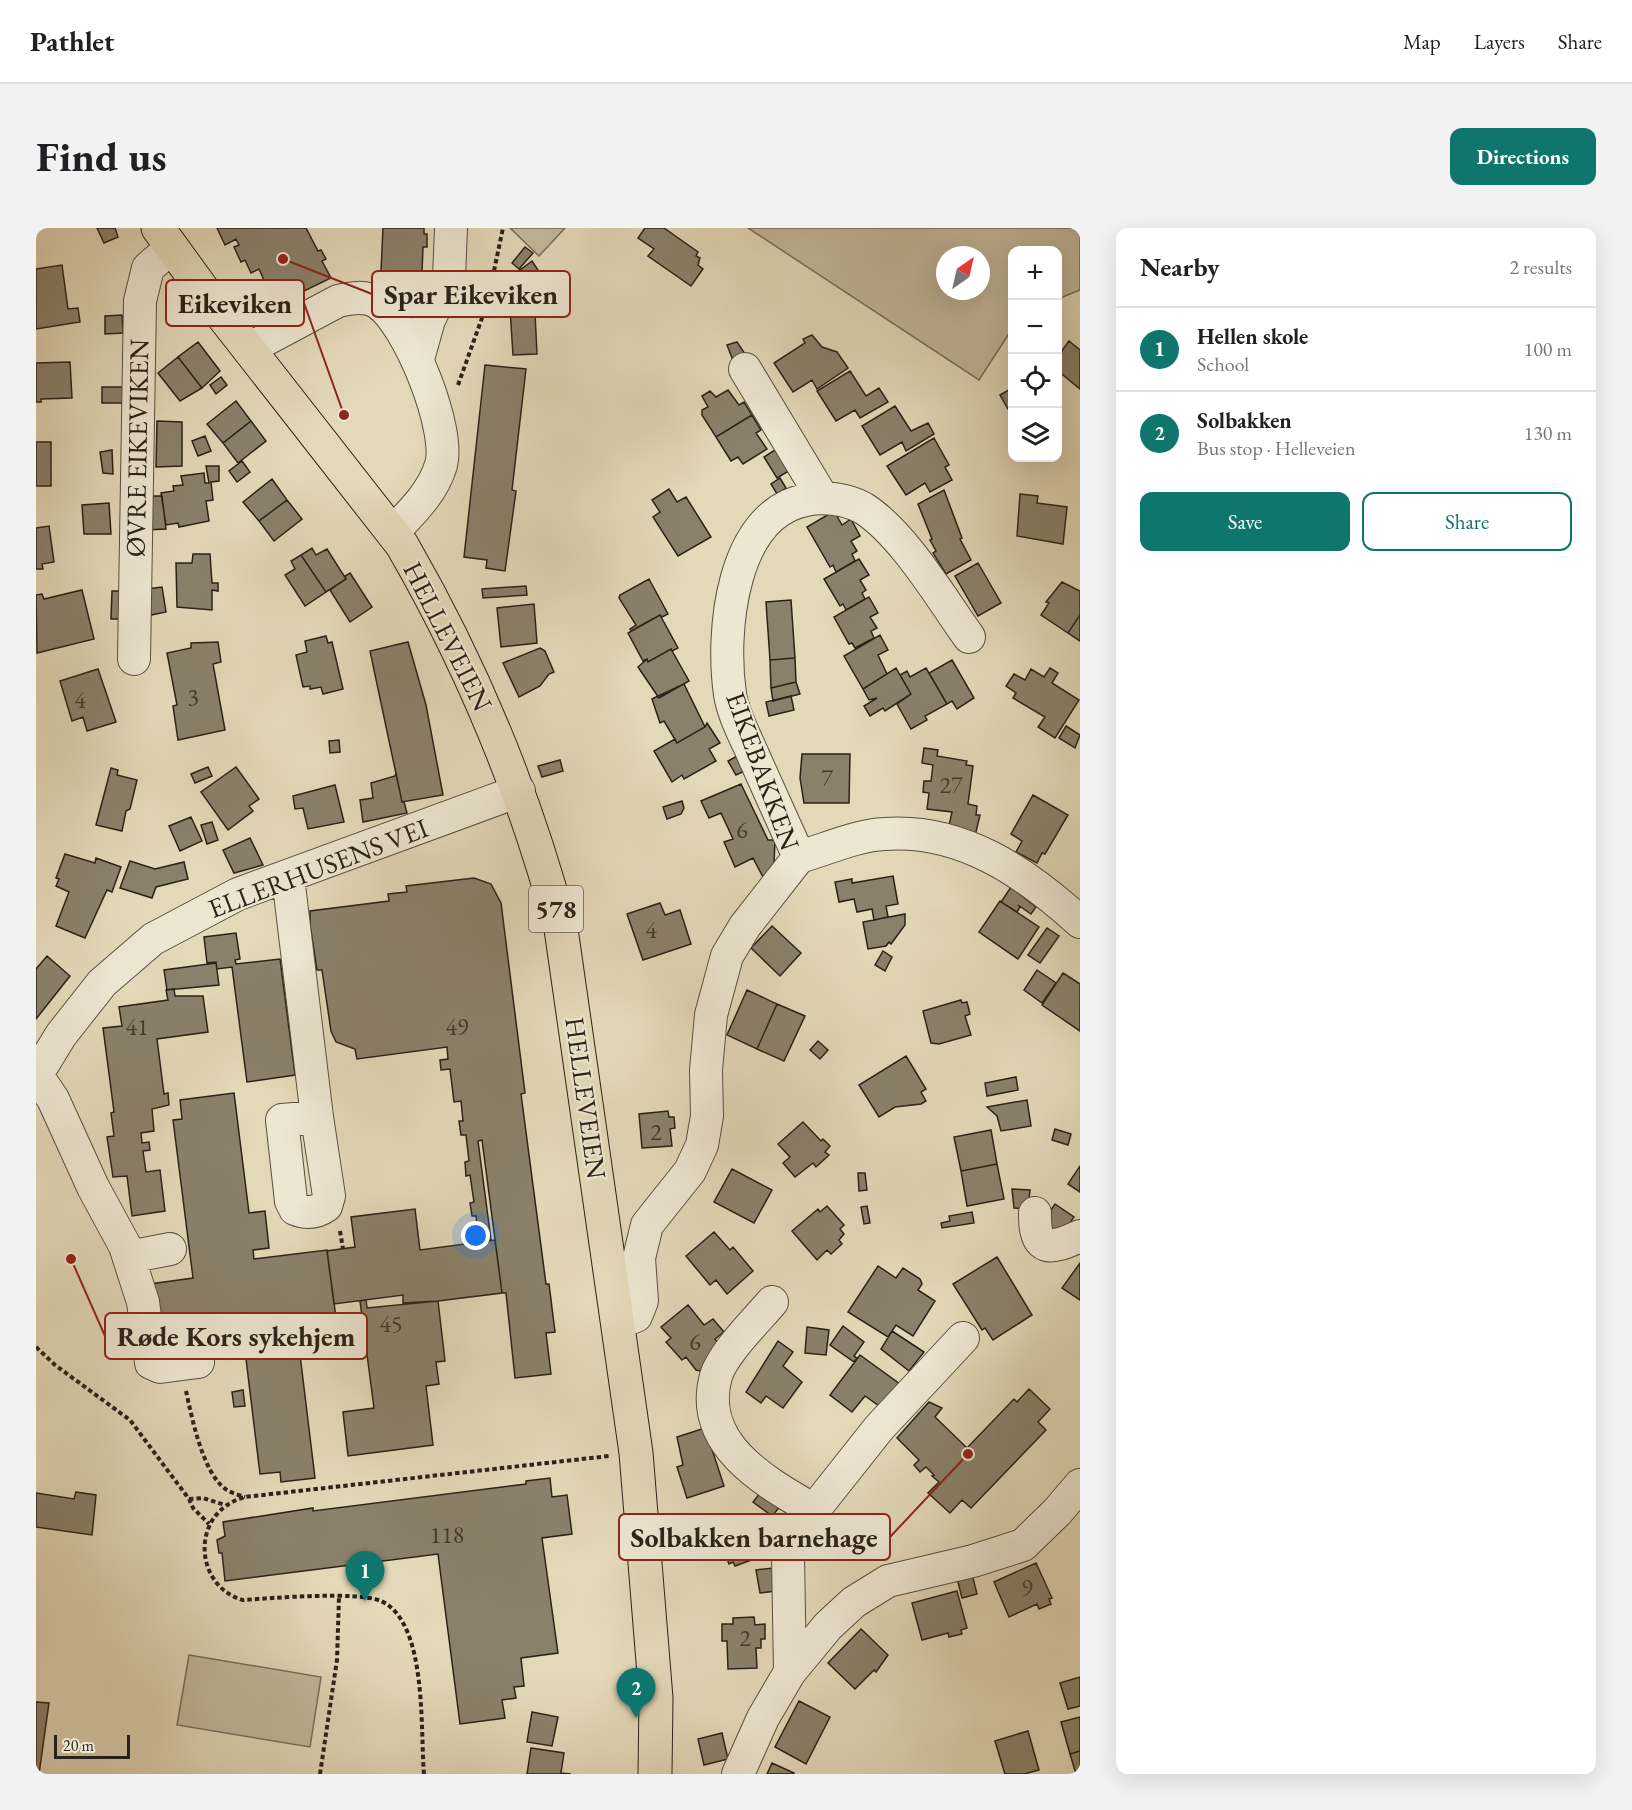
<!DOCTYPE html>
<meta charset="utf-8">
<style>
body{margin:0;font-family:"EB Garamond",serif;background:#f2f2f2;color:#202124}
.controls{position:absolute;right:18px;top:18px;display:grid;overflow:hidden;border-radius:12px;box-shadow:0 6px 24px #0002}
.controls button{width:54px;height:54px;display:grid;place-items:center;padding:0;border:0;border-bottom:2px solid #e0e0e0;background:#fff;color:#202124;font:30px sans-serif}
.compass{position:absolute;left:900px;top:18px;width:54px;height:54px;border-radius:50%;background:#fff;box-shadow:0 6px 24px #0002;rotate:34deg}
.scale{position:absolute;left:18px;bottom:15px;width:76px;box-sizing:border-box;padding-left:6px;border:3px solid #2a2218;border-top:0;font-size:16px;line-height:21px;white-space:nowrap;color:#2a2218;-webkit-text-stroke:4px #ede6d1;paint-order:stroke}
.you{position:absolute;left:440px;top:1008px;width:21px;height:21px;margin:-15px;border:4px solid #fff;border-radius:50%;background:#1a73e8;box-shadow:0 0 0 9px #1a73e833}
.badge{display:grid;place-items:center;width:39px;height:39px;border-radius:50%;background:#0f766e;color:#fff;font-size:20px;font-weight:700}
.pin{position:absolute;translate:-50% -50px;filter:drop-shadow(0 2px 3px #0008)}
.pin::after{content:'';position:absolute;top:32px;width:21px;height:18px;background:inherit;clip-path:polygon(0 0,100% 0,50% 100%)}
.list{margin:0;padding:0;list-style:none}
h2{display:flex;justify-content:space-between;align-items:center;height:78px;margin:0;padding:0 24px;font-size:26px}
h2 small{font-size:20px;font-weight:400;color:#757577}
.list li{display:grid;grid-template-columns:39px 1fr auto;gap:18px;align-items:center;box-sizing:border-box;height:84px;padding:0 24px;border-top:2px solid #e0e0e0}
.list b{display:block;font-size:22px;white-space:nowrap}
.list p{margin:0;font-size:20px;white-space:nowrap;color:#757577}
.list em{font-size:20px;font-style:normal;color:#757577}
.actions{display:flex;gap:12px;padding:18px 24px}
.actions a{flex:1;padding:14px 0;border:2px solid #0f766e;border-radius:12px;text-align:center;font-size:21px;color:#0f766e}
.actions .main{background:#0f766e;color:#fff}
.icon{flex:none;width:33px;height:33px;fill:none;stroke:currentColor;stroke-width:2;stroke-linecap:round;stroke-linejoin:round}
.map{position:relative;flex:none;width:1044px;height:1546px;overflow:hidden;border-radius:12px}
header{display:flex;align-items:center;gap:36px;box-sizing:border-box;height:84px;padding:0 30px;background:#fff;border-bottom:2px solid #e0e0e0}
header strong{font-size:28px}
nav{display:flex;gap:33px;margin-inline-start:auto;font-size:21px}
.intro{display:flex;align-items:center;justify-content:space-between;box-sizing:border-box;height:144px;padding:0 36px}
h1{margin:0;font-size:42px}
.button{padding:15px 27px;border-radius:12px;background:#0f766e;color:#fff;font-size:21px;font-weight:700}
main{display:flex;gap:36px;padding:0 36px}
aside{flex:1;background:#fff;border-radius:12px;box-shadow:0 6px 24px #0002}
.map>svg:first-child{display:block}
.green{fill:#c4b99d;stroke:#776e5a;stroke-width:1.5;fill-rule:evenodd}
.building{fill:#8a816b;stroke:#2a2218;stroke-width:1.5}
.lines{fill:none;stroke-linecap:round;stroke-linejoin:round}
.minor-casing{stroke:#585040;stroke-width:34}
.major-casing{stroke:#2a2218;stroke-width:35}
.path{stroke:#2a2218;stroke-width:4;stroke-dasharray:4.5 3;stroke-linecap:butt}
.minor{stroke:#ede6d1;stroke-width:32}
.major{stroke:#e3d8b8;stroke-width:33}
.labels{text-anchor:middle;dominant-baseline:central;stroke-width:4.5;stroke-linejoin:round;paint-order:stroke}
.number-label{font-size:24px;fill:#423a2d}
.shield{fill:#ede6d1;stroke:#645d50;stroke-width:1.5}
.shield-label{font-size:26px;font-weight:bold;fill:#2a2218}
.street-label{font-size:27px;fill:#2a2218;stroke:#ede6d1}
.leader{fill:none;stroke:#8f2418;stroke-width:2}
.callout-dot{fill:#8f2418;stroke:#ede6d1;stroke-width:2}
.callout{fill:#ede6d1;stroke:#8f2418;stroke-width:2}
.callout-label{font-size:28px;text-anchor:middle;font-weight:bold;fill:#2a2218}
</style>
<header>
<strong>Pathlet</strong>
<nav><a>Map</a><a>Layers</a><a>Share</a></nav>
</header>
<div class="intro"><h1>Find us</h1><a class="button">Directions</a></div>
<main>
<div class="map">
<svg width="1044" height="1546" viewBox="0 0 1044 1546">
<rect width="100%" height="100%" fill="#e3d8b8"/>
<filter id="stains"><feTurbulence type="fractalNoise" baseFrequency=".00333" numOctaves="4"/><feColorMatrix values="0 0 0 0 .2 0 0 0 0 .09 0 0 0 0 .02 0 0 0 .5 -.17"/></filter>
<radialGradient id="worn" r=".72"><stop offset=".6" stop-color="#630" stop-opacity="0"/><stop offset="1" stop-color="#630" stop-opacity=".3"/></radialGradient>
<path class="green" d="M474,0H529L503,28Z
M712,0H1044V62L1022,71V22H976V101L943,152ZM909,27H945V63H909Z
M153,1427L285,1449L274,1519L141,1497Z"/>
<path class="building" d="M61,0H79L82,9L68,15Z
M181,0H270L282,23L285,22L290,31L286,33L295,50L239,77L223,41L215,45L209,32L205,34L198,19L203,17L200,11L189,17Z
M347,0H388V6H391V19H387L386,45L345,43Z
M609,0H628L662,24L660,28L664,30L662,37L667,41L655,58L612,28L618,21L602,10Z
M489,19L497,25L483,41L476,35Z
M496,33L502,42L482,57L476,48Z
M26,37L32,81L42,80L44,94L0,101V41Z
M498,64L501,126L477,127L473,66Z
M86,87L87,105L69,106V88Z
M776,107L786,119L801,124L812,140L781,161L776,152L757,164L738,135L769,115L767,111Z
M1033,113L1044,122V161L1022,143V128Z
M162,114L184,143L166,160L142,129Z
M701,114L711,129L698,135L691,117Z
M142,129L166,160L144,173L122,145Z
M34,134L36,170L5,171V174H0V135Z
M449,137L490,141L476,262L480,263L469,343L450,340L451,332L428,329Z
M814,143L830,168L843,160L852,174L824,190L819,182L800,193L781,163Z
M185,149L191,157L180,166L174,157Z
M66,159H88L89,175H66Z
M976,160V188L964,167Z
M692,162L703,177L708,174L716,187L680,209L666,187V182L672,179L666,168L674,163L680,169Z
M200,173L215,193L187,215L171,196Z
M859,178L875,203L892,195L898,206L870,223L866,214L844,227L826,198Z
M716,187L725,202L720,205L731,221L707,236L702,229L695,233L680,209Z
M121,193L146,194V238L120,239Z
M215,193L230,213L202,235L187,215Z
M169,208L175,223L162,228L156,213Z
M898,210L913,237L909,239L916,252L894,264L889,255L870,267L851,238Z
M0,214H15V258H0Z
M742,220L756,241L741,250L728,229Z
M76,222L77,246L67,245L64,224Z
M206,233L214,244L201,254L193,243Z
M170,238H183V253L175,254L177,272L170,273L173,293L143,299L142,295L130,297L125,265L138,263L137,258L147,257L145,248L168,245L169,255H173Z
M744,250L750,260L741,266L735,256Z
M236,251L251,272L223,293L207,274Z
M633,261L641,274L650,269L675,309L642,328L617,289L624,284L616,272Z
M908,262L926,310L924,311L935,332L910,346L897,325L900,323L894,312L896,311L882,276Z
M984,266L1002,268L1001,275L1031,279L1027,316L981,308Z
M109,268H126L130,301L110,302Z
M251,272L266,291L238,313L223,293Z
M73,275L75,306H48L46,277Z
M798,283L806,297L815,291L824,308L815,313L821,323L816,326L819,333L800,344L797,337L794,339L771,299Z
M13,298L18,334L6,336L7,341H0V300Z
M276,320L280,327L291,321L310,351L290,364L265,327Z
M157,326H174L176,355H182V363L176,362V382L141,379L140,335H156Z
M265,327L290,364L269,378L249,347L259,341L255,333Z
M823,331L833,347L824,352L830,362L826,365L829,371L810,382L807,376L804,378L788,351Z
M942,335L965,375L942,388L919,348Z
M314,345L336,379L314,394L294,362L310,351L309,348Z
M613,351L632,386L626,389L624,387L595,403L594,401L600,397L583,370L584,367Z
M1026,354L1044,363V387L1032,405L1005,387L1013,375L1010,374Z
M490,358L491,367L447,370L446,361Z
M126,359L130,384L115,387L111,361Z
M46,362L58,411L1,425L0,367L6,366L8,371Z
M76,363H91V391H75Z
M833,369L842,385L834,389L841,400L835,403L838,410L819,420L816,415L813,416L798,389Z
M755,372L759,430L734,432L730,374Z
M498,376L501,415L465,419L461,380Z
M624,387L642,420L636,423L635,421L612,434L611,431L607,433L592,405Z
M1044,387V413L1032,405Z
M844,407L852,422L842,427L851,446L827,461L808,428Z
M290,408L292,415L296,414L307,461L287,466L285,459L274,461V458L267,459L260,427L271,424L269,413Z
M182,414L185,434L177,436L189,502L142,512L137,478L141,477L131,425L155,420V415Z
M372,414L390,477L407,567L366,574L334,423Z
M504,420L509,423L518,444L513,446L504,458L483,469L467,435Z
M635,421L653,453L623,470L602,439L611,431L612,434Z
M759,430L760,454L735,460L734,432Z
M916,432L938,470L921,481L916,473L911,476L893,445Z
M860,440L875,466L849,483L847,480L834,488L828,478L841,470L833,472L827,461Z
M890,440L911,476L889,488L891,492L875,501L861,476L875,466L864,447L871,443L874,449Z
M1014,440L1022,445L1016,455L1043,472L1019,510L1002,499L1009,489L977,470L980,465L970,458L978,446L989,452L995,441L1008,449Z
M62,441L80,494L51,503L47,489L36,493L24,453Z
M760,454L764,466L737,473L735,460Z
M648,456L669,499L641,515L628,493L624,495L616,471Z
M755,468L758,482L733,488L730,474Z
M671,495L684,515L673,521L680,533L648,551L646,547L636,554L618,523L639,511L641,515L669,499Z
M1030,498L1044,507L1039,520L1023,510Z
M303,512L304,524L294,525L293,513Z
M888,520L902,522L901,528L931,533L930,537L937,538L932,576L941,578L940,587H944L939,608L912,602L916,584L891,581L893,565L887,564L888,553H895L897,537L886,535Z
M766,526H814L813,575H768L764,550Z
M701,528L709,543L700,547L692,533Z
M524,532L527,543L506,549L502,538Z
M172,539L176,548L159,555L155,546Z
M200,539L223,571L213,578L217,583L192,602L165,564Z
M75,540L82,542L81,547L101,552L94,581L90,583L86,603L60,597Z
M360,545L366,574H368L371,585L327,594L324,572L337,570L335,555L359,548Z
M705,556L732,612H739L738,636L728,651L717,630L699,639L688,614L697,611L685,585L673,590L665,573Z
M299,557L308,594L272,601L267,580L259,581L257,568Z
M997,567L1032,587L1009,626L1006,625L1001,635L980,624L986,613L975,606Z
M646,573L648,580L645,586L631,591L627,579Z
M155,589L166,613L144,623L133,598Z
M176,594L182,612L171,616L165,597Z
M214,610L227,637L198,645L187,622Z
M29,626L59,635L60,630L85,639L76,664L71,662L49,710L20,698L33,664L20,658L23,651L20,650Z
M94,633L119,641L148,634L152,651L120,659L116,670L84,660Z
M857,648L862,676L850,678L852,689L838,692L836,681L821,684L818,671L803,674L799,654L816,651V655Z
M438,650L455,656L465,675L489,865L485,866L510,1056H513L519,1104L510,1105L515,1146L479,1150L470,1065H466L446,912L442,913L455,1012L443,1014L440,988H436L434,975L438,974L434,947L430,948L429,934L433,933L430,907H425L423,893H427L425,873L418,874L414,841L405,842L404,832L412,831L411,819L321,831L319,821L300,814L295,803L286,742H281L274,697V683L353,673L352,666L371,664L370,658Z
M975,659L1000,679L995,686L982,677L984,679L981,684L965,674Z
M964,673L1003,699L982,731L943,704Z
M624,675L629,687L644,682L655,716L607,732L591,686Z
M869,686V697L855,716L853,714L850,718L832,721L827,694Z
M736,698L765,725L744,748L715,720Z
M1011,700L1023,708L1004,735L992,727Z
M200,705L204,731L199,732L200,736L244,731L259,847L211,854L196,739L181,741L180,734L171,735L168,709Z
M847,723L856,729L849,743L839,737Z
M11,728L34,748L0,791V741Z
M180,735L183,757L131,762L128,742Z
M1001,742L1020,755L1006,775L988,762Z
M1027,745L1044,756V803L1006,777Z
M138,761L139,768H167L172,804L121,811L128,866L132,865L133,877L116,881L118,903L105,905L106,915L113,914L114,922L107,923L110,944L124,942L129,983L96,988L91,948L77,949L71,909L78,908L75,885L78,884L67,800L86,798L83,779L132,772L130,762Z
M711,762L741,776L721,821L691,807Z
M925,772L926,775L931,774L934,786L929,788L935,807L903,816L895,815L887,783Z
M741,776L769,788L748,833L721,821Z
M782,813L792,822L784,831L774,822Z
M870,828L890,861L885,864L890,873L885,876L859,879L843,889L823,857Z
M980,849L982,862L951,868L949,855Z
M198,865L213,985L229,983L233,1020L217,1022L218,1031L291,1022L301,1097L261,1102L279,1250L245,1254L244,1244L224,1246L206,1098L163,1104L165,1119L123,1124L114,1056L157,1050L137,892L146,891L144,872Z
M991,872L995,898L965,903L961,888L951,879Z
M632,883L633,889H638L639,900L634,901L636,918L606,920L603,886Z
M767,894L785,913L787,911L794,918L789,924L793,927L780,939L777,935L759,949L747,935L754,929L742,916Z
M1019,901L1035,906L1032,917L1016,912Z
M955,902L961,936L925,943L918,909Z
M961,936L968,971L931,978L925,943Z
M1044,938V964L1032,956Z
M696,941L736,962L718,995L678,974Z
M822,945H829L831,962L823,963Z
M976,961L994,962L992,981L978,980Z
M1019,976L1038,989L1023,1011L1004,998Z
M791,978L808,997L804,1001L808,1006L803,1012L806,1016L795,1026L791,1022L781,1032L756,1003L782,981L784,984Z
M831,978L834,995L828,996L825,979Z
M379,981L384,1022L459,1012L466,1065L402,1073L367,1075V1067L298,1076L291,1023L319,1019L315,989Z
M936,984L938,995L906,1000L905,995L914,993L913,988Z
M678,1004L694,1022L697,1019L717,1043L691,1066L680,1052L674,1057L650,1028Z
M961,1029L996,1087L957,1112L949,1100L946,1102L917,1056Z
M1044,1035V1072L1026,1060Z
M842,1038L860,1050L867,1040L884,1051L886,1056L882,1062L899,1073L877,1108L860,1097L852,1109L812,1084Z
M330,1072L331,1080L402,1073L409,1133L400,1134L403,1156L390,1158L397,1217L312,1228L307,1184L338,1180L324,1073Z
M652,1077L668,1097L677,1091L688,1104L679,1111L687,1120L664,1143L660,1142L650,1129L646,1132L630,1114L635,1110L625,1099Z
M807,1098L828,1114L818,1128L821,1130L818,1134L794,1117Z
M771,1099L793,1102L790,1127L769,1125Z
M856,1103L888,1124L873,1143L845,1121Z
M742,1113L757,1124L747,1138L766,1154L747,1180L730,1168L725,1175L710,1164Z
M824,1127L868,1159L850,1183L829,1168L816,1184L794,1167Z
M993,1161L1014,1181L1002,1194L1010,1202L935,1280L926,1272L914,1285L892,1265L903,1254L896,1248L898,1247L890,1239L884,1244L878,1237L883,1232L861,1210L893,1174L906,1180L899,1189L931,1220L978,1171L981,1174Z
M207,1162L209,1178L198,1179L196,1164Z
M669,1200L688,1258L651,1270L641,1239L647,1237L641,1209Z
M514,1250L516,1269L531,1267L536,1306L506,1310L522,1425L485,1430L488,1458L478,1459L480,1470L466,1472L469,1490L424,1496L402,1326L189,1353L186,1325H183L181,1312L189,1308L187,1294L277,1280V1283L490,1256V1253Z
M727,1261L746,1276L736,1288L717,1274Z
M40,1264L60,1267L56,1307L0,1299V1265L38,1271Z
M708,1291L721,1325L716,1327L718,1331L699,1338L697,1334L693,1336L685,1315L679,1317L673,1304Z
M1000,1335L1016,1370L1013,1371L1015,1376L1003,1381L1001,1376L973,1389L958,1354Z
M737,1340L740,1363L724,1365L720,1342Z
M936,1346L941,1366L926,1370L921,1350Z
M921,1363L931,1400L925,1402L926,1406L913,1409L912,1405L886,1412L876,1375Z
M718,1389L719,1397L729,1396V1411H725V1420H720L721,1440L692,1441L691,1413H686V1396H697V1390Z
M825,1401L852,1427L840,1444L838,1442L819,1461L792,1435Z
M1044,1449V1478L1032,1481L1024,1455Z
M763,1473L794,1489L770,1536L739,1519Z
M0,1474L13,1475L3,1546H0Z
M496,1484L522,1489L516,1518L491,1514Z
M1044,1489V1523L1034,1526L1025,1494Z
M992,1503L1003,1542L988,1546H969L959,1513Z
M686,1505L692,1531L668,1537L662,1511Z
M495,1520L528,1525L525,1545L535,1546H491Z
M1044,1523V1546H1040L1034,1526Z
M736,1535L758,1545V1546H731Z"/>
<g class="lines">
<defs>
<path id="minor" d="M214,120L302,73C314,70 330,67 342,75C373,96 415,202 405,237C397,264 376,284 357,304
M382,131L393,92L413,50L415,0
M709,141L786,269
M98,431L104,73L112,40L135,20
M763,629C788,622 822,607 848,606C925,600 989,644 1044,694
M252,649L281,889L246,892L255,973L259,981C271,986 280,985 290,978L293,968L281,889
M0,846L17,871L57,959L89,1018L107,1074L115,1135L124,1139L162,1134
M0,848L25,807L66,755L117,711L202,666L483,563
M999,985C998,1025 1014,1022 1044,1008
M93,1029L134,1021
M736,1074C720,1093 687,1125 680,1148C661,1216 729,1254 778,1282L752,1328L754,1444
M582,1095L600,1088L606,1073L603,1030L611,997L654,943L666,917L671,888L670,842L675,787L691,728L709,698L763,629C748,596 733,563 718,529C710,510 697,487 694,466C685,405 695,286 770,272C787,268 811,271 827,280C867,305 905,370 933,409
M778,1282L843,1200L927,1110
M702,1546L727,1490L754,1444L792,1398L818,1374L852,1353L937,1333L987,1317L1021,1284L1044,1257"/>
<path id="major" d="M122,0L172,69L366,317C436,438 489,566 525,701L600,1225L620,1470L619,1546"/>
</defs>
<use href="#minor" class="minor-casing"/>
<use href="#major" class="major-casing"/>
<path class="path" d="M422,157L451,76L467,0
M304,1003L307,1021
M0,1119L19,1137L94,1192L153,1271L157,1280L173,1296
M150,1163C156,1190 167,1247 191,1262C196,1265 203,1267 209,1269
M153,1271L167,1270L189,1277
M284,1546L301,1432L303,1369
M388,1546C384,1503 392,1394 345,1373C322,1363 236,1370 207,1372C158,1359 153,1284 209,1269L573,1228"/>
<use href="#minor" class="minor"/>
<use href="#major" class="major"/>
</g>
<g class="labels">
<g class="number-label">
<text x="157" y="468">3</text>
<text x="44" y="471">4</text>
<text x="791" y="549">7</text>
<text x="915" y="556">27</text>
<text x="706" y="601">6</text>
<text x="615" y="701">4</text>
<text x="101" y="798">41</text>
<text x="421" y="798">49</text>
<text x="620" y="903">2</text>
<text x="355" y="1095">45</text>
<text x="659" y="1113">6</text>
<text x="411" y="1306">118</text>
<text x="991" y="1359">9</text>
<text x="709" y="1409">2</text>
</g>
<rect class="shield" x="493" y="658" width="54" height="46" rx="4.5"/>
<g class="shield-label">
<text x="520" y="681">578</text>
</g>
<g class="street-label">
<text transform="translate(101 220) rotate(-89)">ØVRE EIKEVIKEN</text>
<text transform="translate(412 408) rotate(63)">HELLEVEIEN</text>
<text transform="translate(727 543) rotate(70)">EIKEBAKKEN</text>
<text transform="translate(282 640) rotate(-21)">ELLERHUSENS VEI</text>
<text transform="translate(550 870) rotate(82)">HELLEVEIEN</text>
</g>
</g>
<path class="leader" d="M247 31L336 66M308 187L268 75M35 1031L69 1108M932 1226L854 1309"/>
<g class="callout-dot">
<circle cx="247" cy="31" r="6"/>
<circle cx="308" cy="187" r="6"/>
<circle cx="35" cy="1031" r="6"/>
<circle cx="932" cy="1226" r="6"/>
</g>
<g class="callout">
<rect x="336" y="43" width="198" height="46" rx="6"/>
<rect x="130" y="52" width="138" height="46" rx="6"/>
<rect x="69" y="1085" width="262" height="46" rx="6"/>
<rect x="583" y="1286" width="271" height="46" rx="6"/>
</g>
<g class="callout-label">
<text x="435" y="76">Spar Eikeviken</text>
<text x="199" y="85">Eikeviken</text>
<text x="200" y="1118">Røde Kors sykehjem</text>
<text x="718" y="1319">Solbakken barnehage</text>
</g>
<rect width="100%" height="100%" filter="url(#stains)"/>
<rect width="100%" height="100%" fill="url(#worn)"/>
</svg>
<div class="controls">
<button>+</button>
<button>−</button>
<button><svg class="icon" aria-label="locate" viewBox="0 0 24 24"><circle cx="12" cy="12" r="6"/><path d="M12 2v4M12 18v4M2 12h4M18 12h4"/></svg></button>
<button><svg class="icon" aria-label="layers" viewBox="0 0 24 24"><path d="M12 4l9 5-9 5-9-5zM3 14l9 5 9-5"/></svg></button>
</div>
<svg class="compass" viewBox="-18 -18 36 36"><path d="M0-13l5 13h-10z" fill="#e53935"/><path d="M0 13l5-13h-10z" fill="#757577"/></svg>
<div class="scale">20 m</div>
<div class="you"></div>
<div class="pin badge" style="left:329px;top:1373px">1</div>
<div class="pin badge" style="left:600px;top:1490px">2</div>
</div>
<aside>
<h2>Nearby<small>2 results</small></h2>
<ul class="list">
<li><span class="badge">1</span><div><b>Hellen skole</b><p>School</p></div><em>100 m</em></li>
<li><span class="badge">2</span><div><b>Solbakken</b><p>Bus stop · Helleveien</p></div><em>130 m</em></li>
</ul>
<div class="actions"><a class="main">Save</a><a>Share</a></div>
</aside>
</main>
